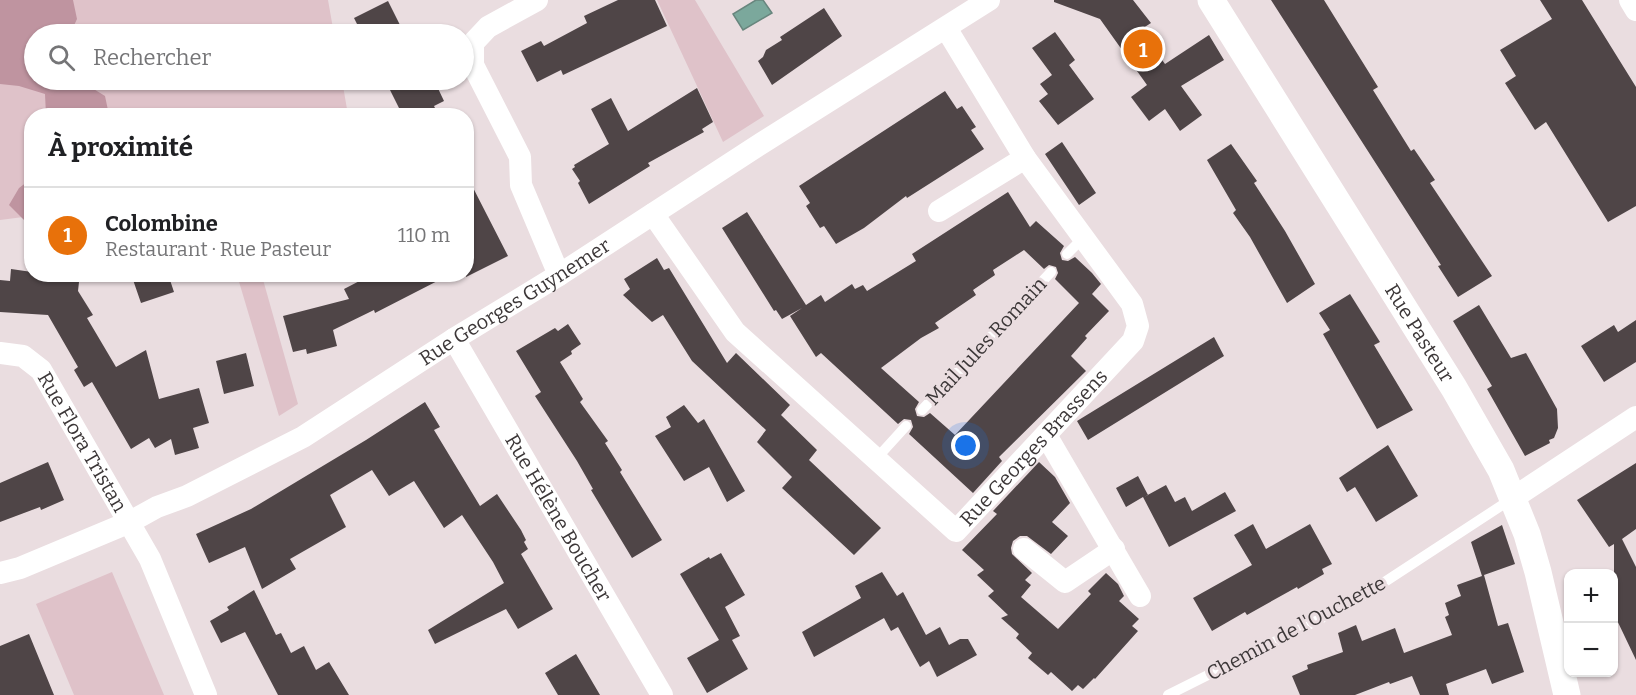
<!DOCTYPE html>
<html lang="fr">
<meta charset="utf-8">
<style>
body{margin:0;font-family:Bitter,serif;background:#f6f6f6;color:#202124}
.controls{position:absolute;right:18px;bottom:18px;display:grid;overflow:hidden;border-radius:12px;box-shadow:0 2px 4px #0004}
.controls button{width:54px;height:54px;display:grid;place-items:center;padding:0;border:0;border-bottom:2px solid #e0e0e0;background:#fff;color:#202124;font:30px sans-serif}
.you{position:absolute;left:966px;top:446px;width:21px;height:21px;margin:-15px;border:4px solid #fff;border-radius:50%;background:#1a73e8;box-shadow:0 0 0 9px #1a73e833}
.badge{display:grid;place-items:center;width:39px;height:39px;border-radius:50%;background:#ea580c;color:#fff;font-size:20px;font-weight:700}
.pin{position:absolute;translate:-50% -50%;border:3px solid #fff;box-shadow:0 2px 6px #0006}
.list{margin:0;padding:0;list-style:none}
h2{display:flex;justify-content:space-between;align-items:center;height:78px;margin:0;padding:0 24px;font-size:26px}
h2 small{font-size:20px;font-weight:400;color:#757577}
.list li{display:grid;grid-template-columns:39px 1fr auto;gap:18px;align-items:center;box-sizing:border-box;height:96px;padding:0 24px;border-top:2px solid #e0e0e0}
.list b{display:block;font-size:22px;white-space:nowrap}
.list p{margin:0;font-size:20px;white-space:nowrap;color:#757577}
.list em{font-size:20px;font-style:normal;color:#757577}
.icon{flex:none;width:33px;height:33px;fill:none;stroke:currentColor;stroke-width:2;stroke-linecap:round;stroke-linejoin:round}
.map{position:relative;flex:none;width:1636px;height:695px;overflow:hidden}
.search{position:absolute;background:#fff;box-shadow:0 2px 4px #0004;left:24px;top:24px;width:450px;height:66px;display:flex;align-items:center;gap:15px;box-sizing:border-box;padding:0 21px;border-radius:33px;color:#757577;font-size:22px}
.panel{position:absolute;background:#fff;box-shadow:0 2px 4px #0004;left:24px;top:108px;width:450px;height:174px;border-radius:24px}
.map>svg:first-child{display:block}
.green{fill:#dfc2c9}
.forest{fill:#bf94a0}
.water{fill:#7ba89c;stroke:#68867e;stroke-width:1.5}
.building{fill:#4f4547;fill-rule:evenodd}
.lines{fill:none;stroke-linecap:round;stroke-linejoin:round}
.service{stroke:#fff;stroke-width:10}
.minor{stroke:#fff;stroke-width:22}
.tertiary{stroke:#fff;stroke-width:27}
.labels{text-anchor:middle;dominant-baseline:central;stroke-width:6;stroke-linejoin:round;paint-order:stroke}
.street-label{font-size:20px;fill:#3c3738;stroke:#eadde0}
</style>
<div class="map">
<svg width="1636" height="695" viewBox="0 0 1636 695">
<rect width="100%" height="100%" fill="#eadde0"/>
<path class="green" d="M0,0H328L334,34H34V80H342L348,115L32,116L31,216L0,220Z
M657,0H695L764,116L723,142Z
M237,275H267L262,276L298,404L279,416Z
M112,572L164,695H74L36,604Z"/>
<path class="forest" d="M0,0H73L77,19L70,34H34V80H79L105,96L109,115H46L45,94L19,86L0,84Z
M31,179V224L26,222L9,205L19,188Z"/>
<path class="water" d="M756,0H763L772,13L743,30L733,14Z"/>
<path class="building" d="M618,0H655L667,26L563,75L561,70L537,82L521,51L541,41L544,46L587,23L584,16Z
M1054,0H1133L1151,23L1140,30L1165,64L1209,35L1224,60L1181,86L1202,115L1180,131L1165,109L1149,121L1131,97L1147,85L1100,19L1054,2Z
M1271,0H1324L1378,87L1373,90L1411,151L1414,149L1435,180L1430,183L1492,276L1458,297L1438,266L1441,265Z
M1540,0H1582L1636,87V206L1608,222L1546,122L1535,130L1505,83L1516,76L1500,50L1552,19Z
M388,1L400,25L397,27L401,34H362L354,18Z
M824,8L842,36L772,85L758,61L763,57L766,50L782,40L780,37Z
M1055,32L1075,60L1069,65L1094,99L1058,125L1039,101L1048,94L1040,84L1052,75L1032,48Z
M385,80H434L444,101L434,106L439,116H403Z
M697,88L713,122L702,129L704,132L648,163L650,166L589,204L578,183L580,181L572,169L575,167L574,165L609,144L591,109L611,98L628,131Z
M945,91L957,109L962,106L976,127L971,130L984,149L907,198L906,196L864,228L836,244L824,226L820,228L806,206L810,203L799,186Z
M1062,142L1096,193L1079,205L1045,154Z
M1231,144L1257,181L1254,183L1285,231L1315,284L1287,303L1250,237L1233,213L1236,210L1207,160Z
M466,174L508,256L466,277Z
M1008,192L1030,227L1036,221L1064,246L1060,253L1062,260L1068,261L1075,257L1092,273L1101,284L1092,294L1109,311L1085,336L1087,338L1071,356L1086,371L999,457L1002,461L973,493L909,434L913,427L911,420L904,419L898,424L821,353L816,357L790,316L802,308L782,319L776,310L774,311L722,228L747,212L806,305L821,295L825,302L852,284L855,289L863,285L867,291L916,261L912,254ZM1024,250L1044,269L1049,265L1056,267L1058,273L1055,279L1079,303L955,435L930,413L924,417L917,416L915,409L919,402L881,368L921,338L939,328L935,323L976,295L973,290L995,275L993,270Z
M657,258L664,270L669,268L727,363L736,353L790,405L781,415L817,450L809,460L881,528L854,555L782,488L792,477L757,442L766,430L692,361L663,315L652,322L623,295L630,289L624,279Z
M11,269L32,272V274H53V280L79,282L78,291L93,315L87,318L116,367L146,350L159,399L199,388L209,423L193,428L199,448L175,455L171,439L155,448L149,438L131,449L92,382L84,387L74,370L78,367L48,315L0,312V280L10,281Z
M131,274H168L174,292L141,303Z
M373,274H451L375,313L374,310L333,330L337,346L307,354L306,349L293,352L283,316L349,299L344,289Z
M1350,294L1380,342L1374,345L1413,410L1377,429L1323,334L1330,330L1319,313Z
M1479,305L1511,358L1526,353L1557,409L1558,428L1554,438L1549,440L1550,443L1525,456L1487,389L1492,386L1453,321Z
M1636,320V362L1604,382L1581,346L1614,325L1618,332Z
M568,324L581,344L571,351L572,354L560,362L583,399L580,402L608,441L605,443L622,470L620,472L662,540L632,558L591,490L593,489L577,461L535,396L541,392L516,351L555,328L558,331Z
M1214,337L1224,356L1088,440L1077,421Z
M246,353L254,386L224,394L216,361Z
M425,402L440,427L434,430L480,506L497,494L521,530L526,540L524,542L528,549L521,554L553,609L518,629L506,609L435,644L428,630L504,583L493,562L462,515L444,528L414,481L389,496L372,470L330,495L346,527L290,559L296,569L262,589L245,547L209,563L196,534L251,509L366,440Z
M684,405L698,423L704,419L745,491L727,502L709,467L684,481L655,436L671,427L666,417Z
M1388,445L1418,496L1376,522L1355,487L1347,492L1339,478Z
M48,462L64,500L41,510L40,507L0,522V483Z
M1039,462L1055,477L1070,503L1052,522L1068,536L1051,554L1027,536H1020L1013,541L1011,548L1012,554L1032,573L1025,580L1031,585L1021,597L1058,629L1091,594L1088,591L1106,573L1118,584L1124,596L1119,601L1139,619L1132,626L1138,631L1095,679L1094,678L1083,689L1078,685L1072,691L1051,672L1048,675L1028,658L1032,653L1016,638L1019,634L1001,618L1008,615L988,596L994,591L977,575L984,570L962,550L997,514L993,511Z
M1636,463V529L1622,539L1636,567V660L1614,614V544L1609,547L1577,500Z
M1138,476L1148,495L1144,497L1166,485L1175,502L1185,497L1192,511L1225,492L1236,511L1169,547L1143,497L1126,507L1116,488Z
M1253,524L1266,549L1310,524L1332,564L1322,569L1324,574L1298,589L1297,587L1247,615L1245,612L1212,631L1193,598L1252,565L1234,535Z
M1502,525L1515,564L1484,575L1498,626L1508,623L1524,672L1492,684L1486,669L1446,684L1449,695H1420L1412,676L1390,684L1389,682L1355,695H1300L1292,676L1308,669L1307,665L1343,652L1338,633L1356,625L1362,641L1395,628L1404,653L1452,635L1445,617L1449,615L1445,603L1461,596L1457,585L1482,576L1471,542Z
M721,553L745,595L725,607L740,636L732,640L748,669L707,693L687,658L719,640L680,574L709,557L710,559Z
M882,572L897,596L903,592L926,635L940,627L949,645L960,639H968L977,655L937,677L929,661L920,667L898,627L891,631L884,618L814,657L802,632L861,598L855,586Z
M254,590L276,635L281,633L291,653L304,646L316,670L329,662L349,695H278L245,632L221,643L210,621L229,610L227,607Z
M29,634L54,695H0V646Z
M576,654L600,695H558L545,673Z"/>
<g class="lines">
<path class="service" d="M1067,254L1083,238
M922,410L1051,272
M876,459L906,426
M1168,695L1354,602L1513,498"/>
<g class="minor">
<path d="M537,0L488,27L473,43V65L520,157L521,185L559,275"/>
<path d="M1630,0L1636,10"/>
<path d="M939,211L1025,158"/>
<path id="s1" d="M653,214L735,332L956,531L1133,341L1138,326L1132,304L1025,158L946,28"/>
<path id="s2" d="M454,339L662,695"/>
<path id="s3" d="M0,353L23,356L41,370L150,559L206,695"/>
<path d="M1046,435L1140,596"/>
<path d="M1513,498L1636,417"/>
<path d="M1024,549L1065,582L1114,549"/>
<path id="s4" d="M0,573L20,568L130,522L157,507L187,496L303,437L454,339L559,275L762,143L989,0"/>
</g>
<path class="tertiary" id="s5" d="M1211,0L1454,388L1501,470L1527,534L1538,572L1567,695"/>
</g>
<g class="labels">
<g class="street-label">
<text stroke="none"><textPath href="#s4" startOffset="584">Rue Georges Guynemer</textPath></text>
<text stroke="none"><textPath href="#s5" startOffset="393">Rue Pasteur</textPath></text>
<text transform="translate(986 341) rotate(-47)">Mail Jules Romain</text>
<text stroke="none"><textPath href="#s3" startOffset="129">Rue Flora Tristan</textPath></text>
<text stroke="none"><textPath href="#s1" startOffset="555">Rue Georges Brassens</textPath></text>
<text stroke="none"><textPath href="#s2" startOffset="207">Rue Hélène Boucher</textPath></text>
<text transform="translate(1296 628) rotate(-28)">Chemin de l'Ouchette</text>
</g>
</g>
</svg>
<div class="controls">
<button>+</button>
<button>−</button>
</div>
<div class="you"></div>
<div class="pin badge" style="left:1143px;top:49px;background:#e8710a">1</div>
<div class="search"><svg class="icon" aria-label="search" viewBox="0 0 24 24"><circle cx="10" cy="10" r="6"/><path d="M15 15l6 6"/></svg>Rechercher</div>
<section class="panel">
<h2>À proximité<small></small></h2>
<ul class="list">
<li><span class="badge" style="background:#e8710a">1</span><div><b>Colombine</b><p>Restaurant · Rue Pasteur</p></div><em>110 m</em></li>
</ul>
</section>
</div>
